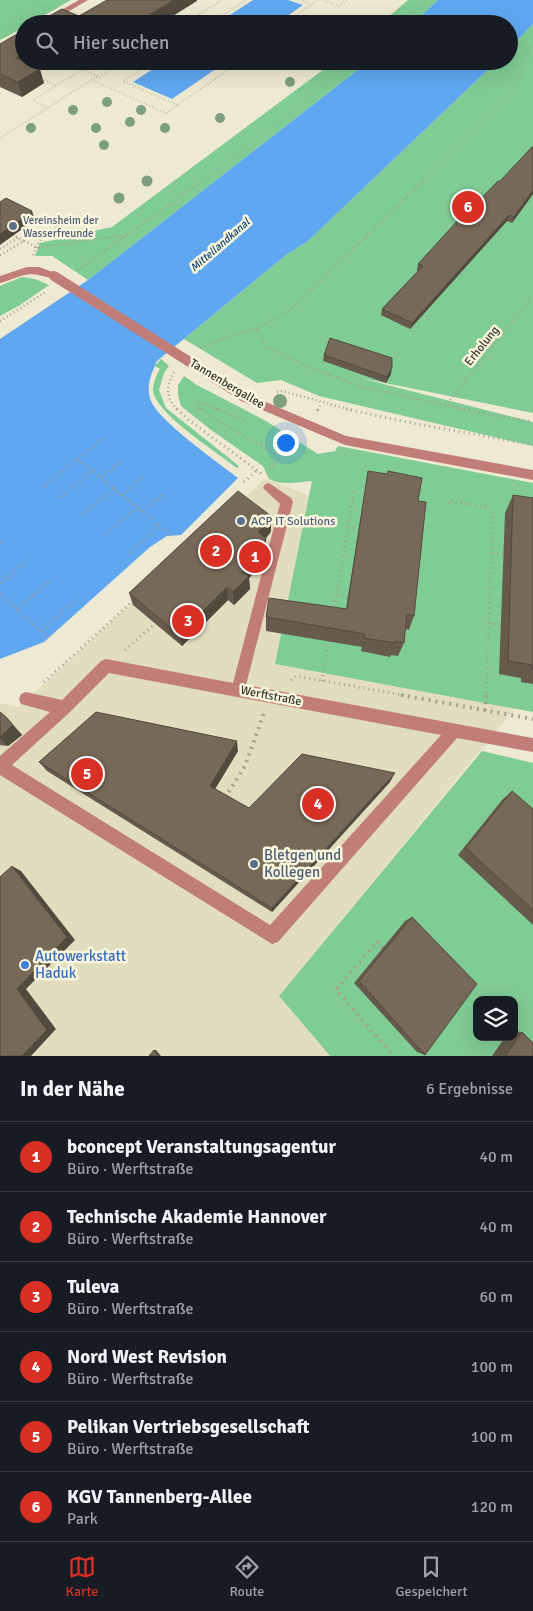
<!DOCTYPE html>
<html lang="de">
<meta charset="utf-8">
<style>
body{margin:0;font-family:Signika,sans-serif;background:#242831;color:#f1f3f6}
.controls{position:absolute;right:15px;bottom:15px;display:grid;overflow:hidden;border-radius:10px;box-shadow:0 5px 20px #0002}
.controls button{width:45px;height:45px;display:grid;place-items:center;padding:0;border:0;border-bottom:1px solid #363941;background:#171b24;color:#f1f3f6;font:25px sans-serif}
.you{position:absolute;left:285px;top:442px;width:18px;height:18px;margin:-12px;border:4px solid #fff;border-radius:50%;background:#1a73e8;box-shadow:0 0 0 8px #1a73e833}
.badge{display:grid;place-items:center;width:32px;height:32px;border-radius:50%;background:#d93025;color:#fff;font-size:16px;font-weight:700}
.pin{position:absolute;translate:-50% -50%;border:2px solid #fff;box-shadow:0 1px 5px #0006}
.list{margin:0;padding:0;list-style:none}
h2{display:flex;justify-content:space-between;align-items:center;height:65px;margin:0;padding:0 20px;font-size:21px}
h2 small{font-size:16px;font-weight:400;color:#9ea1a6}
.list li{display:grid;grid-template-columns:32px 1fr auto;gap:15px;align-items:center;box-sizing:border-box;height:70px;padding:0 20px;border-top:1px solid #363941}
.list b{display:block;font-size:19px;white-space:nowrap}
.list p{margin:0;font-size:16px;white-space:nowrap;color:#9ea1a6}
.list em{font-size:16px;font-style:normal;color:#9ea1a6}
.icon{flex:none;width:28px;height:28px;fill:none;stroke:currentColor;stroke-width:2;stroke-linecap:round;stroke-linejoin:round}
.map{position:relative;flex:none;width:533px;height:1056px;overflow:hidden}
.search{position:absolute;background:#171b24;box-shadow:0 5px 20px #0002;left:15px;right:15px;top:15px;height:55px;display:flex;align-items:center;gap:12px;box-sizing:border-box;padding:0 18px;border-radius:28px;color:#9ea1a6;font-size:19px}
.sheet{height:485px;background:#171b24}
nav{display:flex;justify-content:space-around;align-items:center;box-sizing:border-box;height:70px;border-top:1px solid #363941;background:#171b24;font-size:14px;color:#9ea1a6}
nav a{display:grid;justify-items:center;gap:2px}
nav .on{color:#d93025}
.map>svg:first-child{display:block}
.built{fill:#e2ddbf}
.green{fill:#7fcc94;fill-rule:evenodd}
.water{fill:#5fa8f1}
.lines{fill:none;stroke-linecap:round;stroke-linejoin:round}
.path-far3{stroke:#a4a18f;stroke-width:2;stroke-dasharray:0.5 2.5;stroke-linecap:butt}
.path-far2{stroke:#a4a18f;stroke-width:2.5;stroke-dasharray:1 3;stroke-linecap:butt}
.path-far1{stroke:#a4a18f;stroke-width:3;stroke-dasharray:1 4;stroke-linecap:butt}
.path{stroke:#a4a18f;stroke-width:4;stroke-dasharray:2 5;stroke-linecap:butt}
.minor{fill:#c17d77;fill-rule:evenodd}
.minor-bridge{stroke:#c17d77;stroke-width:10}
.tree{fill:#7e9f7e}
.wall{fill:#665a4c}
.shaded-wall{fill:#534a3e}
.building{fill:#776958;stroke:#534a3e}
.service-dot{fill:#5c6f8a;stroke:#fbf7df;stroke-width:2}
.shop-dot{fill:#3f7fe0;stroke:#fbf7df;stroke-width:2}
.labels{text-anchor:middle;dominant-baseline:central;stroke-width:5;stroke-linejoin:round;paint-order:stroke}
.far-service-label{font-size:11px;fill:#4e5e75;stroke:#fbf7df;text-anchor:start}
.far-water-label{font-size:11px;font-style:italic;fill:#0a416f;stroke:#fbf7df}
.street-label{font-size:12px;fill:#37352c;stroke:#fbf7df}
.service-label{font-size:12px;fill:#4e5e75;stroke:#fbf7df;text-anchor:start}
.near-service-label{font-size:15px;fill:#4e5e75;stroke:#fbf7df;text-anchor:start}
.near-shop-label{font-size:15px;fill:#366cbe;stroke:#fbf7df;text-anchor:start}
</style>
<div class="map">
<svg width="533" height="1056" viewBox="0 0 533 1056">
<rect width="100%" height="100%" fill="#eee9d2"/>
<path class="built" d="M265,479L309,495L275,664L515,708L279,996L329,1056H0V703L19,707Z"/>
<path class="green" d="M0,0H71L29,24H24V27L0,40Z
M408,0H438L412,24H380Z
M533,24V413L360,378L533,422V446L319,396L281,380L257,383L184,339L286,255L308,241L497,61H509V49Z
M335,61H369L88,280L52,256H35L40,243L112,227Z
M22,277L35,279L49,285L20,305L0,316V286Z
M161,359L169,366L164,373L159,390L166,408L239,466L237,468C217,453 162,417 154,395C151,387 156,376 160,369L155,366Z
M184,376L197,385L266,421L318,454L335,451L338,446L533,483V712L275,664L312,481C298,482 282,486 269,479L263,466L211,430L181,406L178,395V385Z
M482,751L533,763V1056H330L279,996ZM477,1000H514V1037H477Z"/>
<path class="water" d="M253,0H288L303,5L276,24H216Z
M438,0H533V24L509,49V24H412Z
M165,61H217L223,64L172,99L133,82Z
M369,61H497L308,241L286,255L157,361C152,373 146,384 150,398C154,418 219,463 238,478L181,535L167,536L150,547L44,642L0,659V339L88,280Z"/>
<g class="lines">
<path class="path-far3" d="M300,0L311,4
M322,0L339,6L347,0
M190,21L198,24
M184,24L222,0
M209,24L247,0
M283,24L318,0
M400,24L426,0
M64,61L100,77L125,61
M155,61L123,81L177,105
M34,68L46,61
M39,78L56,85
M92,80L166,113L238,63L233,61
M47,107L33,100L83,69
M0,138L98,76
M202,182L356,61
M421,182L513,92L520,79L524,56L533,42"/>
<path class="path-far2" d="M24,241L37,248L118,236L126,237
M0,249L18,238
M0,255L24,241L13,235
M33,255L43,234L56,227
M78,270L203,181
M0,321L46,292
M257,329L267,347L315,370L363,387L466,410
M201,348L230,336L257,329L292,309L423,181
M174,372C166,387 165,397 178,410
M277,392L283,391L351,410
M445,406L533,297
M203,410L195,404L197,401L220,410
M318,410L321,403"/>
<path class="path-far1" d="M177,409L189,420L262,474
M201,409L215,419L281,457L268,471
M216,409L246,420
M346,409L407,422L533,445
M459,409L533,422
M317,411L318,409
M78,459L172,536
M101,478L122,461
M244,482L257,470
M43,487L104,438
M122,495L142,477
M60,497L92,471
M449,503V500L489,508L493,512L486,696
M142,511L165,494
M82,515L114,489
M348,527L358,529
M106,534L137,507
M0,542L3,539
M129,553L159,525
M492,553L504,554
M0,583L27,560
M0,593L48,638
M337,594L348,597
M17,609L51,580
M334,611L354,490
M489,623L501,625
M41,631L75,600
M125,650L155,624
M291,680L296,676L408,696
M322,681L329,639
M44,682L135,599"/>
<path class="path" d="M401,695L533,719
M485,711L486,695
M225,798L245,766L264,713
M383,948L377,941L336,990L394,1056"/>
<path class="minor" d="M79,0H88L47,24H37Z
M27,267H39L58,274L59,276L54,279C23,270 28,275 0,283V276Z
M196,362L249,395L346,436L533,470V480L345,445L241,401L192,369L191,366Z
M269,483L291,498L293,502L246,685L533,738V752L457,738L278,942L272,944L0,775V756L50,712L21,704L19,699L21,694L26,692L62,700L101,661L106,659L233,683L280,504L263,488L265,484ZM109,673L441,735L270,925L12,765L69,713Z"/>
<path class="minor-bridge" d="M54,276L196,366"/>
</g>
<g class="tree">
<circle cx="290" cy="82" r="5"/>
<circle cx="107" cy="102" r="5"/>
<circle cx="73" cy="110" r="5"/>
<circle cx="141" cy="110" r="5"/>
<circle cx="220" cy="118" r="5"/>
<circle cx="130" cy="122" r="5"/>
<circle cx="31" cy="128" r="5"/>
<circle cx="96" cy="128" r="5"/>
<circle cx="165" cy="128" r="5"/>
<circle cx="104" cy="145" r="5"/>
<circle cx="147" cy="181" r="5.5"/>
<circle cx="119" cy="198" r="5.5"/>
<circle cx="280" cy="401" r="7"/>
</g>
<path class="wall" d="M0,44L33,65L44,83L22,97L0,87Z
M533,194L512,223L507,221L410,329L381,315L382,309L418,271L417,270L418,264L463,217Z
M324,355L391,374L386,383L323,361Z
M368,471L418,501L414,616L409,630L405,629L404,643L398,656L391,655L390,657L361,651L362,647L266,631V617L346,609Z
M513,495L532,498L533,497V684L521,682V678L499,674L505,513Z
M271,530L270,533L266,538V552L262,565L249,578L250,589L234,605L228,600L182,646L133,605L129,593Z
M0,712L6,717L22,735L8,746L0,745Z
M238,751L215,789L249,808L390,782L272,912L47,771L39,762Z
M512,791L533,809V925L458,855L502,800Z
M412,917L425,1055L417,1052L354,983L405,921Z
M514,1031L522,1032L533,1056H492L505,1037H514Z"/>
<path class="shaded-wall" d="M174,0H197V1L160,24H134Z
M24,54V61H39L20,73L16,58Z
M40,69L44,83L22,97L18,82Z
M533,190V194L512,223L514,217Z
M32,211L35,220L0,245V234Z
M509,215L507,221L410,329L412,323Z
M392,368L391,374L386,383L387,377Z
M271,516V530L270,533L266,538V552L262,565L249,578L250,589L234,605L233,592L258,532Z
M227,587L228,600L182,646L179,635Z
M6,717L22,735L8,746L0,738Z
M237,741L238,751L212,794L210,786Z
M395,773L390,782L272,912V908Z
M12,866L21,871L75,940L26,989L56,1029L31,1056H22L17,989Z
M154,1050H156L161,1056H158Z"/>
<path class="building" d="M107,0H174L134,24H35L62,9L79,16Z
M24,30V54L16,58L40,69L18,82L0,74V44Z
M533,146V190L514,217L509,215L412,323L382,309L423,266L418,264L461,217H463L498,181H500Z
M6,198L32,211L0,234V202Z
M330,338L392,358V368L387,377L324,355Z
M368,471L387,474L388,471L422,478L418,501L426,502L414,616L407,614L404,643L395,641V643L365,638V634L266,617L269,598L347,609Z
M238,491L271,516L270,519L258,532L266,538L262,551L242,571L249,576L233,592L227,587L179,635L129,593Z
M513,495L533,498V669H531L532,665L508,661Z
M0,712L6,717L13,725L0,737Z
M96,712L237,741L210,786L249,808L302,754L395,773L272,908L39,762Z
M512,791L533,809V910L466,848Z
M12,866L67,937L17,989L47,1030L22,1056H0V877Z
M412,917L477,984L425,1055L359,981Z
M522,1032L533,1043V1056H505Z
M154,1050L158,1056H149Z"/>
<g class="service-dot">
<circle cx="13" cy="226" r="5"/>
<circle cx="241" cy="521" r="5"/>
<circle cx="254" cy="864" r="5"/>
</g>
<circle class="shop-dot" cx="25" cy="965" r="5"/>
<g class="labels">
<g class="far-service-label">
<text x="23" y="220">Vereinsheim der<tspan x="23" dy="13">Wasserfreunde</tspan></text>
</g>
<g class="far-water-label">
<text transform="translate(220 245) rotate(-41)">Mittellandkanal</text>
</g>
<g class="street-label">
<text transform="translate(482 346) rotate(-51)">Erholung</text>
<text transform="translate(227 384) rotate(31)">Tannenbergallee</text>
<text transform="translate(271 696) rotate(11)">Werftstraße</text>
</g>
<g class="service-label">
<text x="251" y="521">ACP IT Solutions</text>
</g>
<g class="near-service-label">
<text x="264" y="855">Bletgen und<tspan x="264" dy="17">Kollegen</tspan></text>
</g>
<g class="near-shop-label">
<text x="35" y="956">Autowerkstatt<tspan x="35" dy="17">Haduk</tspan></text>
</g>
</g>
</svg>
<div class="controls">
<button><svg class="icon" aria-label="layers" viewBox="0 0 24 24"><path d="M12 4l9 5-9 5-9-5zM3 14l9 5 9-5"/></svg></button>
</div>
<div class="you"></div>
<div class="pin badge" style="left:255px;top:557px">1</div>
<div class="pin badge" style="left:216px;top:551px">2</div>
<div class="pin badge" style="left:188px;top:621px">3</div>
<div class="pin badge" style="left:318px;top:804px">4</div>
<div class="pin badge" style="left:87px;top:774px">5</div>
<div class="pin badge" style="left:468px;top:207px">6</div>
<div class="search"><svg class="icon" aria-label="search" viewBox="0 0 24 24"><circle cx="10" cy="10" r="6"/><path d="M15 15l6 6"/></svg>Hier suchen</div>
</div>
<section class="sheet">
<h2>In der Nähe<small>6 Ergebnisse</small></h2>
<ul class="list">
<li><span class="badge">1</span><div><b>bconcept Veranstaltungsagentur</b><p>Büro · Werftstraße</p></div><em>40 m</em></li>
<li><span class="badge">2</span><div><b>Technische Akademie Hannover</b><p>Büro · Werftstraße</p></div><em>40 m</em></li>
<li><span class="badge">3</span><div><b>Tuleva</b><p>Büro · Werftstraße</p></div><em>60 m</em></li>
<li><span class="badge">4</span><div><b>Nord West Revision</b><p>Büro · Werftstraße</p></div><em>100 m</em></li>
<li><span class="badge">5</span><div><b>Pelikan Vertriebsgesellschaft</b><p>Büro · Werftstraße</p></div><em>100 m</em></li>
<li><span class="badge">6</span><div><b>KGV Tannenberg-Allee</b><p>Park</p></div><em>120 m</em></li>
</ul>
</section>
<nav>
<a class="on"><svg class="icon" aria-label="map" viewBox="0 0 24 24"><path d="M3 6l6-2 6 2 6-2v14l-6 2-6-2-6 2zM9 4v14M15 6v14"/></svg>Karte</a>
<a><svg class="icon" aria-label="directions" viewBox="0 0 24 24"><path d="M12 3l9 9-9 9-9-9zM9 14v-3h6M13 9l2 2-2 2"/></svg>Route</a>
<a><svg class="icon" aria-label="saved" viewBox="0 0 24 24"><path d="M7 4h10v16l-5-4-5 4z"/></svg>Gespeichert</a>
</nav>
